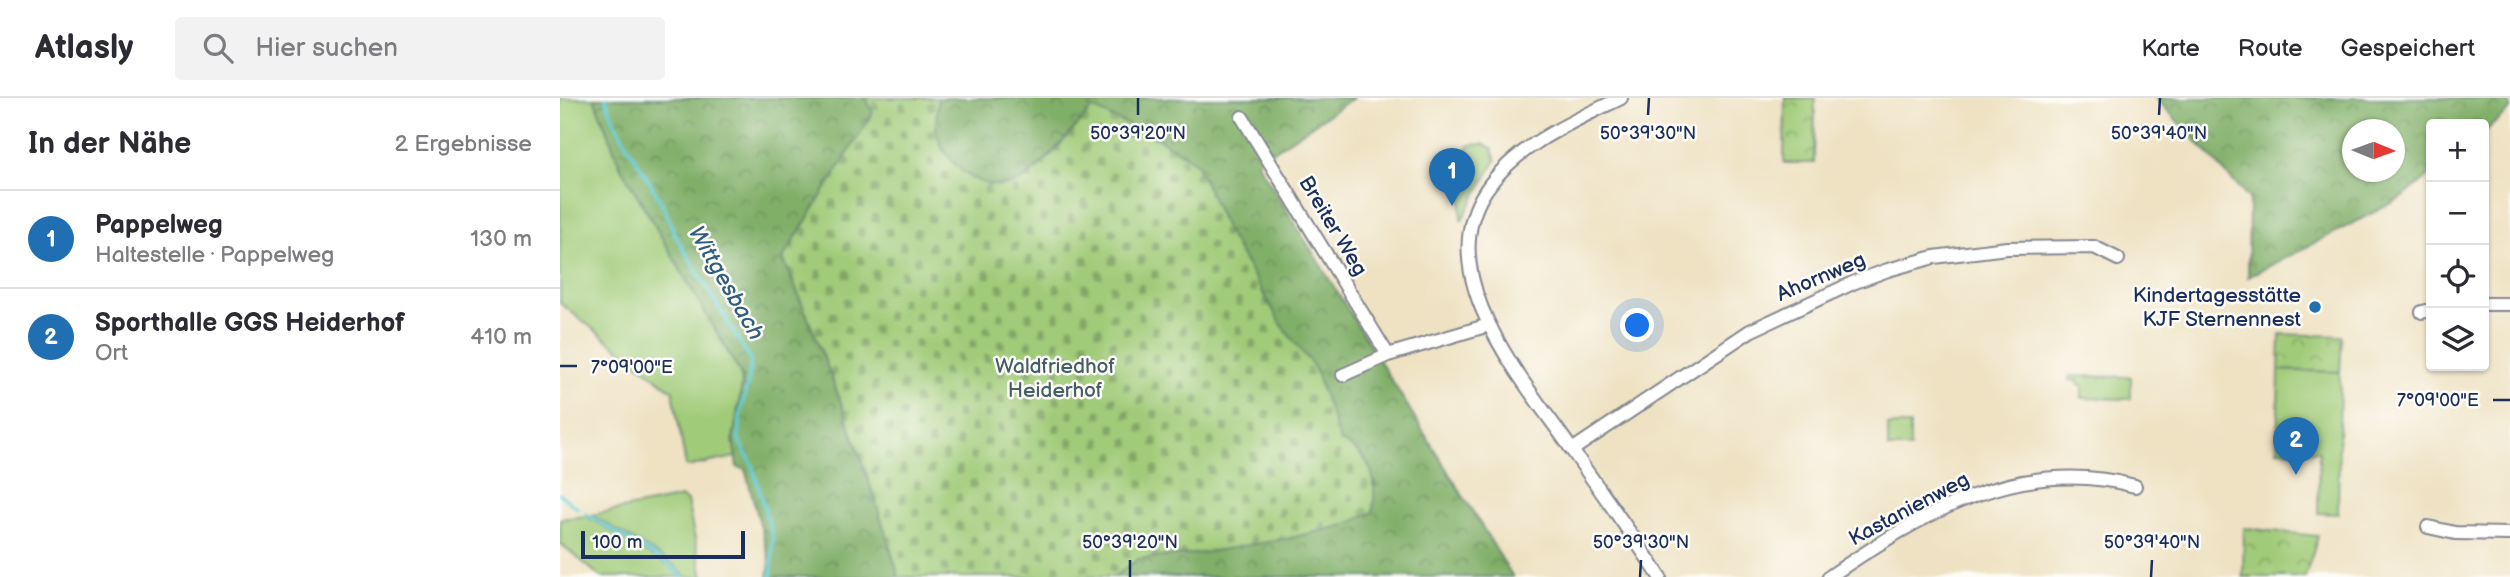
<!DOCTYPE html>
<html lang="de">
<meta charset="utf-8">
<style>
body{margin:0;font-family:"Balsamiq Sans",sans-serif;background:#f2f2f3;color:#2b2b33}
.controls{position:absolute;right:21px;top:21px;display:grid;overflow:hidden;border-radius:7px;box-shadow:0 2px 5px #0004}
.controls button{width:63px;height:63px;display:grid;place-items:center;padding:0;border:0;border-bottom:2px solid #e1e1e2;background:#fff;color:#2b2b33;font:35px sans-serif}
.compass{position:absolute;left:1782px;top:21px;width:63px;height:63px;border-radius:50%;background:#fff;box-shadow:0 2px 5px #0004;rotate:91deg}
.scale{position:absolute;left:21px;bottom:18px;width:164px;box-sizing:border-box;padding-left:7px;border:4px solid #1b2f5e;border-top:0;font-size:19px;line-height:24px;white-space:nowrap;color:#1b2f5e;-webkit-text-stroke:5px #fdfcf7;paint-order:stroke}
.you{position:absolute;left:1078px;top:228px;width:24px;height:24px;margin:-18px;border:5px solid #fff;border-radius:50%;background:#1a73e8;box-shadow:0 0 0 10px #1a73e833}
.badge{display:grid;place-items:center;width:46px;height:46px;border-radius:50%;background:#1f6fb2;color:#fff;font-size:23px;font-weight:700}
.pin{position:absolute;translate:-50% -58px;filter:drop-shadow(0 2px 4px #0008)}
.pin::after{content:'';position:absolute;top:37px;width:24px;height:21px;background:inherit;clip-path:polygon(0 0,100% 0,50% 100%)}
.list{margin:0;padding:0;list-style:none}
h2{display:flex;justify-content:space-between;align-items:center;height:91px;margin:0;padding:0 28px;font-size:30px}
h2 small{font-size:23px;font-weight:400;color:#7c7c81}
.list li{display:grid;grid-template-columns:46px 1fr auto;gap:21px;align-items:center;box-sizing:border-box;height:98px;padding:0 28px;border-top:2px solid #e1e1e2}
.list b{display:block;font-size:26px;white-space:nowrap}
.list p{margin:0;font-size:23px;white-space:nowrap;color:#7c7c81}
.list em{font-size:23px;font-style:normal;color:#7c7c81}
.icon{flex:none;width:38px;height:38px;fill:none;stroke:currentColor;stroke-width:2;stroke-linecap:round;stroke-linejoin:round}
.map{position:relative;flex:none;width:1950px;height:479px;overflow:hidden}
header{display:flex;align-items:center;gap:42px;box-sizing:border-box;height:98px;padding:0 35px;background:#fff;border-bottom:2px solid #e1e1e2}
header strong{font-size:33px}
nav{display:flex;gap:38px;margin-inline-start:auto;font-size:24px}
.search{width:490px;height:63px;background:#f2f2f3;display:flex;align-items:center;gap:18px;box-sizing:border-box;padding:0 24px;border-radius:7px;color:#7c7c81;font-size:26px}
main{display:flex}
aside{flex:1;background:#fff}
.map>svg:first-child{display:block}
.grass{fill:#a0cb78;stroke:#5e7d6b;stroke-width:2}
.forest{fill:url(#forest-crowns);stroke:#4e6f63;stroke-width:2;fill-rule:evenodd}
.cemetery{fill:url(#cemetery-stones);stroke:#5e7d6b;stroke-width:2}
.park{fill:url(#park-crowns);stroke:#5e7d6b;stroke-width:2}
.lines{fill:none;stroke-linecap:round;stroke-linejoin:round}
.stream{stroke:#5dcad1;stroke-width:3.5}
.minor-casing{stroke:#858890;stroke-width:16}
.minor{stroke:#fff;stroke-width:12}
.ticks{fill:none;stroke:#1b2f5e;stroke-width:2.5}
.poi-dot{fill:#1f6fb2;stroke:#fdfcf7;stroke-width:2.5}
.labels{text-anchor:middle;dominant-baseline:central;stroke-width:5;stroke-linejoin:round;paint-order:stroke}
.street-label{font-size:21px;fill:#1b2f5e;stroke:#fdfcf7}
.poi-label{font-size:21px;fill:#1b2f5e;stroke:#fdfcf7;text-anchor:end}
.park-label{font-size:21px;fill:#435e66;stroke:#fdfcf7}
.water-label{font-size:23px;font-style:italic;fill:#2f5e80;stroke:#fdfcf7}
.ticks-label{font-size:18px;text-anchor:middle;fill:#1b2f5e;stroke:#fdfcf7;stroke-width:5;stroke-linejoin:round;paint-order:stroke}
</style>
<header>
<strong>Atlasly</strong>
<div class="search"><svg class="icon" aria-label="search" viewBox="0 0 24 24"><circle cx="10" cy="10" r="6"/><path d="M15 15l6 6"/></svg>Hier suchen</div>
<nav><a>Karte</a><a>Route</a><a>Gespeichert</a></nav>
</header>
<main>
<aside>
<h2>In der Nähe<small>2 Ergebnisse</small></h2>
<ul class="list">
<li><span class="badge">1</span><div><b>Pappelweg</b><p>Haltestelle · Pappelweg</p></div><em>130 m</em></li>
<li><span class="badge">2</span><div><b>Sporthalle GGS Heiderhof</b><p>Ort</p></div><em>410 m</em></li>
</ul>
</aside>
<div class="map">
<svg width="1950" height="479" viewBox="0 0 1950 479">
<defs>
<pattern id="forest-crowns" width="20" height="18" patternUnits="userSpaceOnUse" patternTransform="scale(1.75)"><rect width="20" height="18" fill="#80af68"/><path d="M2 6a3 3 0 1 1 6 0M12 15a3 3 0 1 1 6 0" fill="none" stroke="#688f59"/></pattern>
<pattern id="cemetery-stones" width="16" height="16" patternUnits="userSpaceOnUse" patternTransform="scale(1.75)"><rect width="16" height="16" fill="#a0cb78"/><path d="M2 7V4a2 2 0 0 1 4 0v3zM10 15v-3a2 2 0 0 1 4 0v3z" fill="#82a566"/></pattern>
<pattern id="park-crowns" width="20" height="18" patternUnits="userSpaceOnUse" patternTransform="scale(1.75)"><rect width="20" height="18" fill="#a0cb78"/><path d="M2 6a3 3 0 1 1 6 0M12 15a3 3 0 1 1 6 0" fill="none" stroke="#82a566"/></pattern>
</defs>
<rect width="100%" height="100%" fill="#fdfcf7"/>
<filter id="ink" filterUnits="userSpaceOnUse"><feTurbulence type="fractalNoise" baseFrequency=".0143" numOctaves="2"/><feDisplacementMap in="SourceGraphic" scale="14" xChannelSelector="R" yChannelSelector="G"/><feConvolveMatrix kernelMatrix="1 2 1 2 8 2 1 2 1" color-interpolation-filters="sRGB"/></filter>
<filter id="wash" filterUnits="userSpaceOnUse"><feTurbulence type="fractalNoise" baseFrequency=".00686" numOctaves="4" result="noise"/><feDisplacementMap in="SourceGraphic" scale="28" xChannelSelector="R" yChannelSelector="G"/><feGaussianBlur stdDeviation="1.57" result="paint"/><feColorMatrix in="noise" values="0 0 0 0 0 0 0 0 0 0 0 0 0 0 0 0 0 1.4 0 .05"/><feComposite in="paint" operator="in"/></filter>
<g filter="url(#wash)">
<rect width="100%" height="100%" fill="#efe2c3"/>
<path class="grass" d="M0,0H34L61,69L178,268C190,297 171,328 176,359L126,369L113,293L0,205Z
M924,46L932,51L936,62L901,123L903,56L910,47Z
M1719,272L1780,274L1778,416L1758,415L1759,353L1717,352Z
M1510,278L1571,279V301L1522,300V287H1518V282H1510Z
M1328,327H1350V350H1328Z
M121,399L127,403L143,479H125L114,467L32,417Z
M26,418L112,470L120,479H41L0,445V421Z"/>
<path class="forest" d="M34,0H306L313,15L223,160C268,265 307,369 339,479H208L210,463L185,371L177,369L173,341L183,280L61,69Z
M378,0H793L697,64L953,479H554L578,461L642,455L816,388C808,366 802,353 780,343L754,269L724,231L667,133L636,65L599,41L532,11C516,28 483,69 465,80C431,103 388,71 377,37C374,27 378,11 378,0Z
M1596,0H1950V12L1924,34V26H1871V76L1842,100L1688,179L1689,100ZM1792,32H1834V74H1792Z"/>
<path class="cemetery" d="M306,0H378C378,11 374,27 377,37C388,71 431,103 465,80C483,69 516,28 532,10L599,41L636,65L667,133L724,231L754,269L780,343C813,358 817,380 813,414L785,427L730,440L642,455L578,461L554,479H339C307,369 268,265 223,160L313,15Z"/>
<path class="park" d="M1225,0H1255L1254,65H1224Z
M1720,236L1782,238L1780,274L1719,272Z
M1684,430L1758,438L1745,479H1683Z"/>
<g class="lines">
<path class="stream" d="M46,0C60,49 99,86 114,135L190,261C191,281 185,294 181,313C179,323 181,330 178,341L192,366L213,440L211,479
M0,396L18,411
M26,416L113,469L122,479"/>
</g>
</g>
<g filter="url(#ink)">
<g class="lines">
<defs>
<path id="minor" d="M1061,0C1014,23 956,47 926,92C869,177 965,284 1012,352C1041,394 1072,436 1100,479
M682,19L828,257
M1924,206H1950
M1862,214L1871,212
M783,277L828,257L929,227
M1012,352L1190,233L1295,184L1328,172L1374,159L1447,150L1534,149L1558,161
M1868,429L1895,435L1950,436
M1269,479C1363,415 1458,357 1575,388"/>
</defs>
<use href="#minor" class="minor-casing"/>
<use href="#minor" class="minor"/>
</g>
</g>
<path class="ticks" d="M578,17V0M1088,17L1089,0M1599,17L1600,0M0,268H17M1933,302H1950M570,479V462M1080,479L1081,462M1591,479L1592,462"/>
<circle class="poi-dot" cx="1755" cy="209" r="7"/>
<g class="labels">
<g class="street-label">
<text transform="translate(773 128) rotate(59)">Breiter Weg</text>
<text transform="translate(1261 179) rotate(-23)">Ahornweg</text>
<text transform="translate(1349 411) rotate(-28)">Kastanienweg</text>
</g>
<g class="poi-label">
<text x="1741" y="197">Kindertagesstätte<tspan x="1741" dy="24">KJF Sternennest</tspan></text>
</g>
<g class="park-label">
<text x="495" y="268">Waldfriedhof<tspan x="495" dy="24">Heiderhof</tspan></text>
</g>
<g class="water-label">
<text transform="translate(166 185) rotate(60)">Wittgesbach</text>
</g>
</g>
<g class="ticks-label">
<text x="578" y="41">50°39'20"N</text>
<text x="1088" y="41">50°39'30"N</text>
<text x="1599" y="41">50°39'40"N</text>
<text x="72" y="275">7°09'00"E</text>
<text x="1878" y="308">7°09'00"E</text>
<text x="570" y="450">50°39'20"N</text>
<text x="1081" y="450">50°39'30"N</text>
<text x="1592" y="450">50°39'40"N</text>
</g>
</svg>
<div class="controls">
<button>+</button>
<button>−</button>
<button><svg class="icon" aria-label="locate" viewBox="0 0 24 24"><circle cx="12" cy="12" r="6"/><path d="M12 2v4M12 18v4M2 12h4M18 12h4"/></svg></button>
<button><svg class="icon" aria-label="layers" viewBox="0 0 24 24"><path d="M12 4l9 5-9 5-9-5zM3 14l9 5 9-5"/></svg></button>
</div>
<svg class="compass" viewBox="-18 -18 36 36"><path d="M0-13l5 13h-10z" fill="#e53935"/><path d="M0 13l5-13h-10z" fill="#7c7c81"/></svg>
<div class="scale">100 m</div>
<div class="you"></div>
<div class="pin badge" style="left:892px;top:108px">1</div>
<div class="pin badge" style="left:1736px;top:377px">2</div>
</div>
</main>
